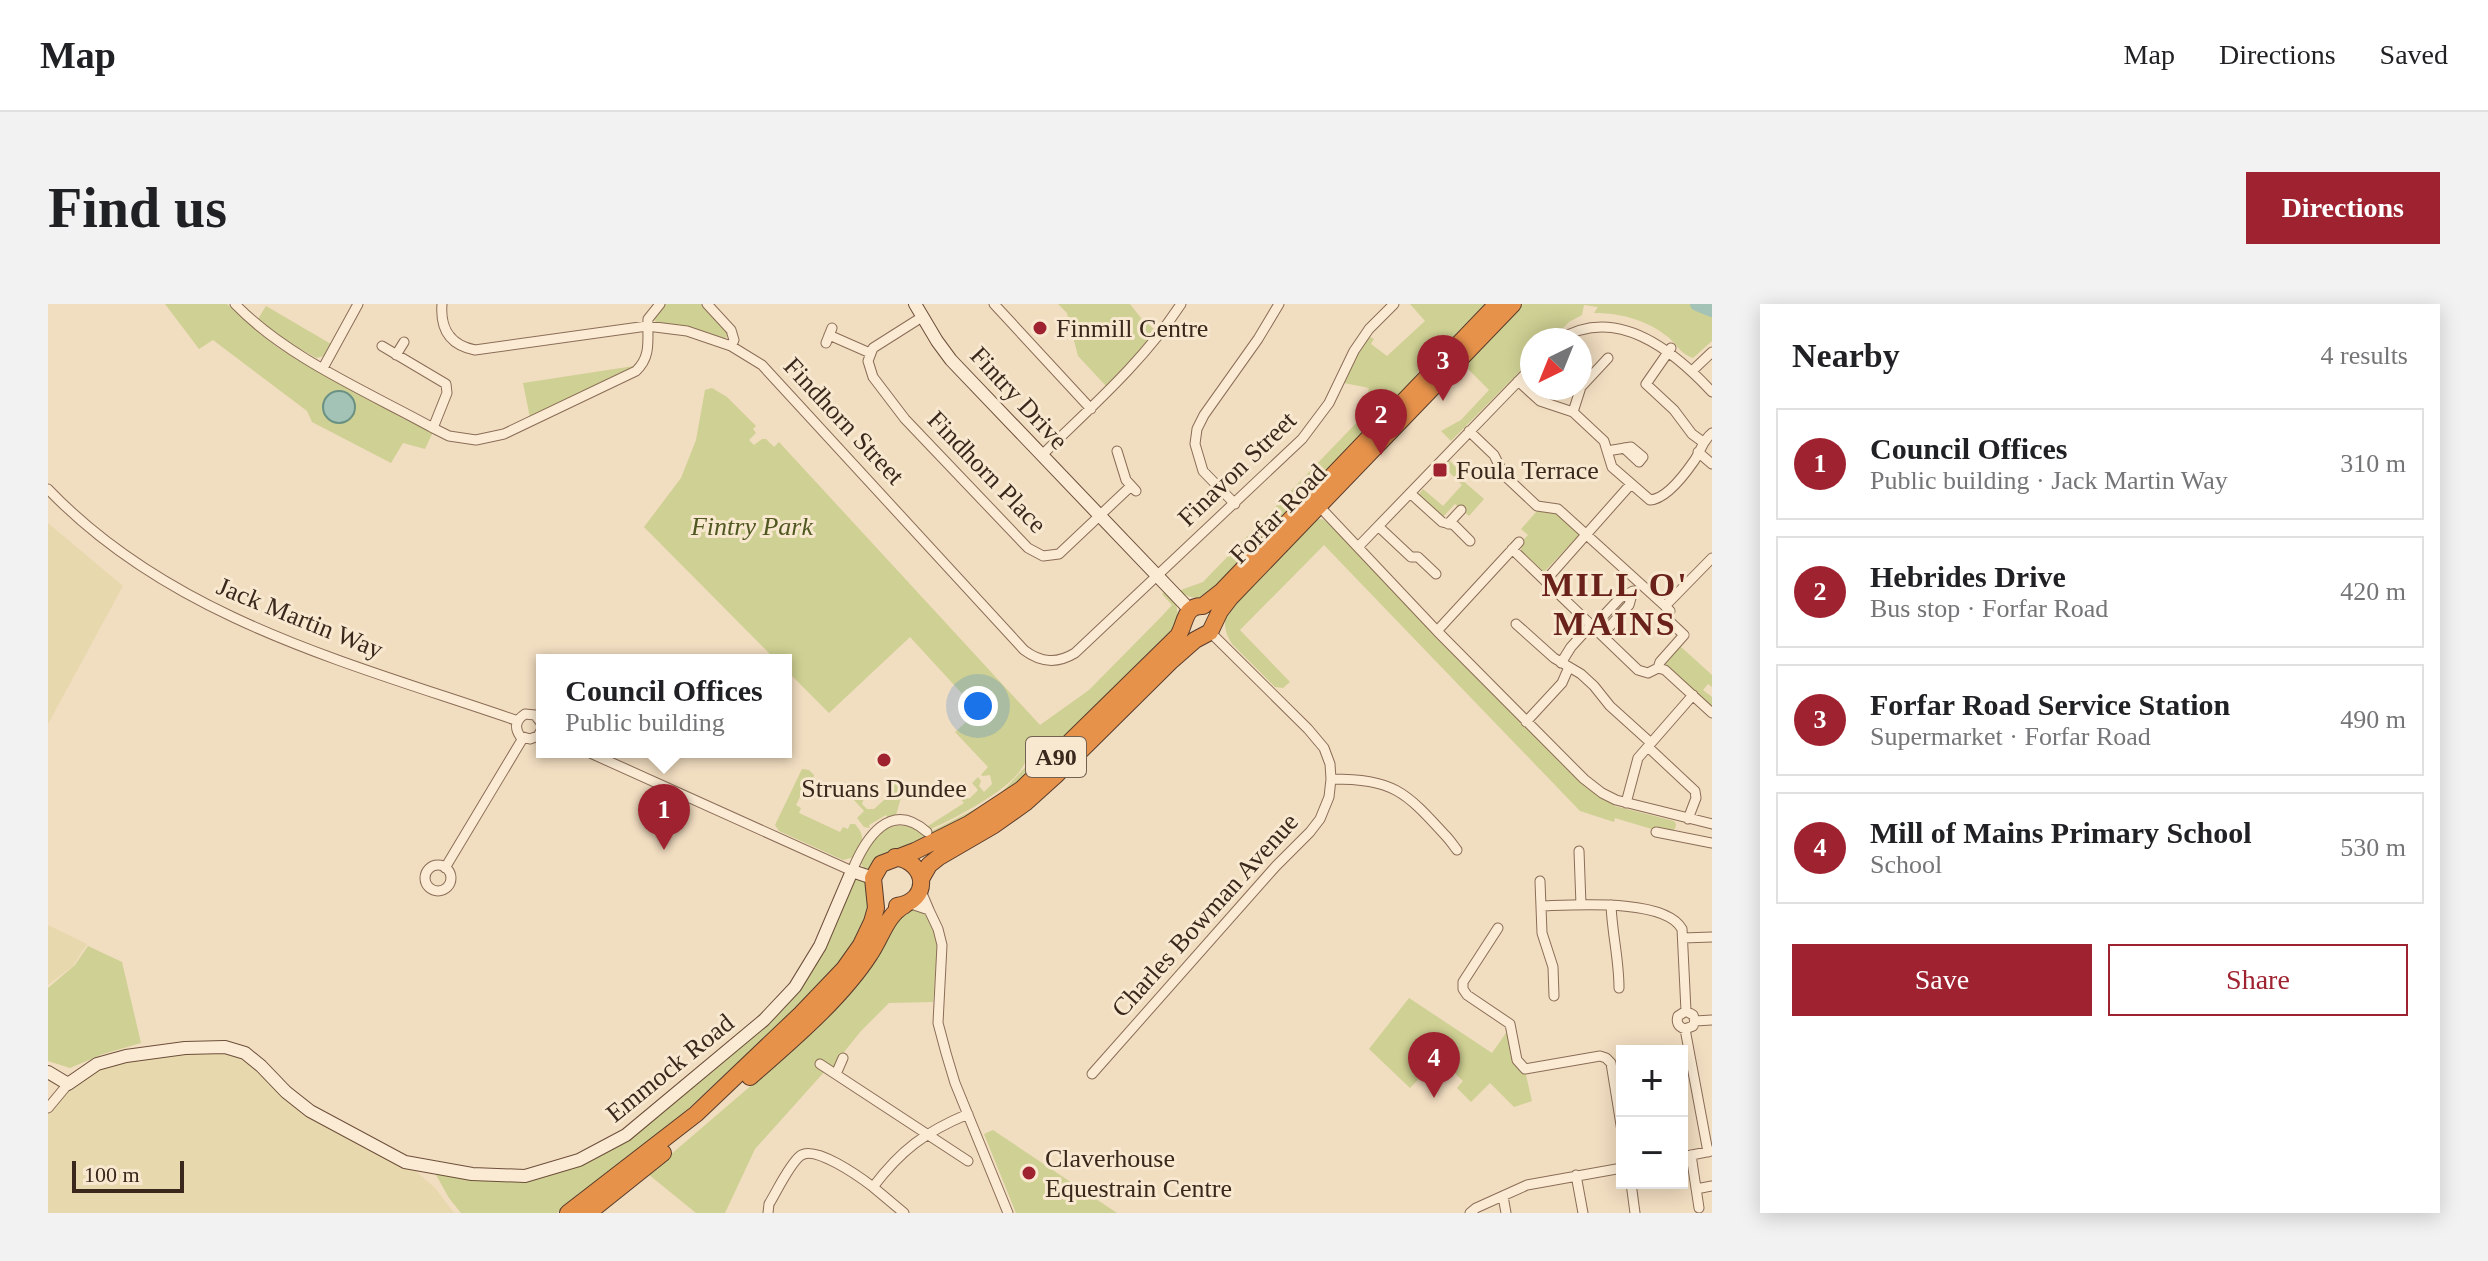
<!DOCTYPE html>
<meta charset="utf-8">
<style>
body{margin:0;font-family:Georgia,serif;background:#f2f2f2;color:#202124}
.controls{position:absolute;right:24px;bottom:24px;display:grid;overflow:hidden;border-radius:0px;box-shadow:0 4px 20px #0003}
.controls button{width:72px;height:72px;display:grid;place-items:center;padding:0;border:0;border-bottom:2px solid #e0e0e0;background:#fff;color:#202124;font:40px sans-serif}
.compass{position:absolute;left:1472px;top:24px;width:72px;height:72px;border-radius:50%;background:#fff;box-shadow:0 4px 20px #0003;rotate:223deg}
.scale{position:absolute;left:24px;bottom:20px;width:112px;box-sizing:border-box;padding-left:8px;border:4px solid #3a281c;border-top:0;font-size:22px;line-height:28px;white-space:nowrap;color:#3a281c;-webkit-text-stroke:6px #f8e8d0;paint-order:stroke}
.you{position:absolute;left:930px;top:402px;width:28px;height:28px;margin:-20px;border:6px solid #fff;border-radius:50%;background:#1a73e8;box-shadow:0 0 0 12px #1a73e833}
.badge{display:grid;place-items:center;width:52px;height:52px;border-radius:50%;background:#9f2230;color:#fff;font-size:26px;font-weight:700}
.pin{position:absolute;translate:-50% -66px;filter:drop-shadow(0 2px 4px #0008)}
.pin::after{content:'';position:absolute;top:42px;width:28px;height:24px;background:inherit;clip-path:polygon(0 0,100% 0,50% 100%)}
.popup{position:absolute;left:488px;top:350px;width:256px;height:104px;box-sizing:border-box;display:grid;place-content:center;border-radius:0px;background:#fff;filter:drop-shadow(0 2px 6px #0005);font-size:26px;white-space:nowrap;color:#757577}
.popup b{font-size:30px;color:#202124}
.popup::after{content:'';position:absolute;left:50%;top:100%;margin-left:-16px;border:16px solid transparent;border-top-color:#fff}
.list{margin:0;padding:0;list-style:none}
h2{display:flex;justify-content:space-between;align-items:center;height:104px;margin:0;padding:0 32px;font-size:34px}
h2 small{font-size:26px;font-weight:400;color:#757577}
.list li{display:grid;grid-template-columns:52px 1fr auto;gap:24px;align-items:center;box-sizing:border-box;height:112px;margin:0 16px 16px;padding:0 16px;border:2px solid #e0e0e0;border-radius:0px}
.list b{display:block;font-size:30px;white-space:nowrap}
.list p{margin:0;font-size:26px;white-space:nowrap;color:#757577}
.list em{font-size:26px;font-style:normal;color:#757577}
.actions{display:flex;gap:16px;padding:24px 32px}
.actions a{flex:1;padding:18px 0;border:2px solid #9f2230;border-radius:0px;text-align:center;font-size:28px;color:#9f2230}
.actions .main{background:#9f2230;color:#fff}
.map{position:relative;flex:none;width:1664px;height:909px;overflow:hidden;border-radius:0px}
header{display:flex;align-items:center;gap:48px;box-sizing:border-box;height:112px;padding:0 40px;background:#fff;border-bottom:2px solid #e0e0e0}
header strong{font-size:38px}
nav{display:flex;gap:44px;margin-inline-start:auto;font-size:28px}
.intro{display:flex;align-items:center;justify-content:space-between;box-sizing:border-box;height:192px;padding:0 48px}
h1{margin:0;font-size:56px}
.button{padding:20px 36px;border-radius:0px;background:#9f2230;color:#fff;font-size:28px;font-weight:700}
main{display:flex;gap:48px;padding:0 48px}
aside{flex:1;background:#fff;border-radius:0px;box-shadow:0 4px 20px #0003}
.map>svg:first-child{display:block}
.farmland{fill:#e7d8ad}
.green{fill:#cfd093}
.water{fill:#a3c3b6;stroke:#6a9183;stroke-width:2}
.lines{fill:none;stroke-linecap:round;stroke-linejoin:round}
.river{stroke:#a3c3b6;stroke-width:14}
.street-casing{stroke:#8b6d57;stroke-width:11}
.secondary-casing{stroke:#6d4e3a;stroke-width:14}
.highway-casing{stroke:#593c2b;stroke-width:18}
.street{stroke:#fbebd4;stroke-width:9}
.secondary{stroke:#fbebd4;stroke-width:12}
.highway{stroke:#e7924b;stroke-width:16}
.poi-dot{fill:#9f2230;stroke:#f8e8d0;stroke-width:3}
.labels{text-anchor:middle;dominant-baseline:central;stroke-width:6;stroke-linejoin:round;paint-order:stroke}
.shield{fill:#f8e8d0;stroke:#736252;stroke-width:2}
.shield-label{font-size:24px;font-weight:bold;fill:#3a281c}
.poi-label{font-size:26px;fill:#3a281c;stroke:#f8e8d0;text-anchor:start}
.street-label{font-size:26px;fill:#3a281c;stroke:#f8e8d0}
.park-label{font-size:26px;font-style:italic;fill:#505821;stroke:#f8e8d0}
.district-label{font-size:34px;font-weight:bold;letter-spacing:2px;fill:#692119;stroke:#f8e8d0}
</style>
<header>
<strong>Map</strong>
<nav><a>Map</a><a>Directions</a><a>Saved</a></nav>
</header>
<div class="intro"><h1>Find us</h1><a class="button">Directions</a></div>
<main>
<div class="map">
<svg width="1664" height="909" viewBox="0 0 1664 909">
<rect width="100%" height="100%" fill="#f1ddc0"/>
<path class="farmland" d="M0,219L75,282L0,420Z
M0,621L39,640L25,662L0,681Z
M137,744L197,749L238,788L357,858L387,884L406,909H0V804L49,760Z"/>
<path class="green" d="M117,0H179L229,43L356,115L364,116L385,128L377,145L355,139L343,159L264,118L259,107L165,36L151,45Z
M616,0H655L680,28L679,33L675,35L633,22L608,18L606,15Z
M1010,0H1082L1093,14L1107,26L1088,50L1058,82L1030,52L1019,9Z
M1362,0H1442L1401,42L1385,54L1379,50L1370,68L1359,83L1360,85L1332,113L1329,111L1326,118L1167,287C1152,296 1145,296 1130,287L1155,278L1315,112L1321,84L1296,79C1302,64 1307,42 1322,33L1326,35L1323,40L1339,52L1377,17Z
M1475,0H1664V37L1645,54C1634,51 1629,41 1620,33C1599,16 1573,9 1546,9L1550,3L1536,1L1534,11L1521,18L1503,36H1484V55L1403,137L1393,127L1413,116L1441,86L1417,62L1418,58Z
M218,2L283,40L276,52L268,54L234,34L210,15Z
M586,62L482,114L475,79Z
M664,84L679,93L708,122L705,125L708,129L701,136L706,141L714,135H718L726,143L731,138L992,421L1041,386L1114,312L1124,301L1114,290L1117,287L1128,299L1131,318L1118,339L956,492L823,565L816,564L812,559C816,551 819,542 824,536C837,519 861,517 876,531L935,501L954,488L984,456L1007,442L982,455L979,452C975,481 908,513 883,525L880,522L916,499L910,492L914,488L921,495L930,486L924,479L930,473L933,477L931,482L936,488L944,480L942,471L935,472L933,471L940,463L907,428L930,407L862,333L781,409L738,366V356H728L596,223L633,174L648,136L657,86Z
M1401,156L1416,171L1413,175L1436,195L1421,212L1407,200L1394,214L1370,191L1375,185L1395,202L1414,181L1398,165Z
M1489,207L1508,208L1532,230L1496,268L1473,247L1474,237L1480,231L1473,225Z
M1274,215L1281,219L1526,472L1567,502L1626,517L1628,520L1627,525L1624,527L1608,522L1607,526L1567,514L1566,518L1532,507L1276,241L1192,326L1242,378L1235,384L1227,383L1184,340C1177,329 1175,320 1179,308L1266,216Z
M1632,342L1664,371V383L1660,380L1655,386L1664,393V402L1616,360Z
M754,465L761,466L766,471L765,477L761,475L748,501L753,504L751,509L792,528L795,523L800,525L802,520H807C819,534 814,538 806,553L795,556L731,527L727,521Z
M797,478L803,481L802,486L807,492L812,491L816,494L814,500L819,505H826L846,487L843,483L847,480L852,482L854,490L848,511L840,514L838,511L821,521L822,524L816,523L809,514L816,507L793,482Z
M812,573L822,577L824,596L812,634L783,668L734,717L640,805L509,909H413L401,894L387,869L461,874L570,840L750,683L805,578Z
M869,605L880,613L890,640L885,698L841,699L813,727L792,753L788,761L777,767L707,845L677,909H648L600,870L769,725L821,663L845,620L857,607Z
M40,642L74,658L93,739L55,750L22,764L0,757V684L27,661Z
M1361,694L1444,749L1460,726C1462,744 1461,760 1478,771L1484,797L1466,803L1442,779L1423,798L1409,784L1415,777L1391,754L1362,784L1321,745Z
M945,826L1069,909H968L936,830Z"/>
<path class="water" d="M275 103a16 16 0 1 1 32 0a16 16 0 1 1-32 0Z"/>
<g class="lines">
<path class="river" d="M1649,0L1664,6"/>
<defs>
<path id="street" d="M187,0C239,54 320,88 385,124L401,132L428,136L456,130L588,67C604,52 599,35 600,15L612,0
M394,0C392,25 402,41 427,46L599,22L639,27L683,42L714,61L976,346C993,359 1009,360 1027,349L1254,135L1281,99L1306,47L1321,25L1346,0
M659,0L683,26L686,36L683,42
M946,0L1043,105
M874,13L825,44L820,57L825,73L857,115L980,244L995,252L1011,250L1083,182
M781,31L822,49
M1511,36C1568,0 1625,46 1664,88
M778,39L784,24
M334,42L398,80L399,89L385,124
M1623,44L1598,80L1626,106L1644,130L1655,138
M348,51L356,38
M275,64L310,0
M1644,67L1664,48
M1470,77L1492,97L1525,108L1556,137L1564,163L1602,196C1618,195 1637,170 1646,157C1653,147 1654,137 1664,129
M1525,108L1533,83L1560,54
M1421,127L1446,151L1456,171L1489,202L1510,205L1617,302
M1069,147L1078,176L1088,187
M1559,147L1583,143L1595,153L1591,158L1576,144
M1650,148L1664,160
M994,151C1043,103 1095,58 1133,0
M0,185C125,316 305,360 470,417
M1362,189L1394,218L1406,221L1422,237
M1187,200L1155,167L1147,140L1149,125L1156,111L1210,35L1231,0
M1270,201L1389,327L1536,475L1554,489L1568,496L1664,520
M1400,220L1413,206
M1331,223L1363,253H1370L1388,270
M1310,243L1484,63
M1464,245L1590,366L1600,369L1610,364
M1497,277L1583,180
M1617,302L1664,254
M1468,320L1506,354L1533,370L1546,382L1562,402L1603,439
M1545,323L1572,294L1585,287L1581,301L1554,331
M1389,327L1471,238
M1513,359L1523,343L1543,321
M1610,364L1612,358L1636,331L1617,313L1622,307L1617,302
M1610,364L1617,366L1664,409
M1478,418L1514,379L1521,363
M494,420L487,411L477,410C468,416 466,423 472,432L482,435L490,432L494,425
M1600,443L1647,487L1648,494L1640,515
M540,448L804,567C817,535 842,495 879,528
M1283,475C1345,475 1357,487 1397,531C1402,536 1405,541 1409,546
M1578,499L1590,454L1645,391
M1608,528L1664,539
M1531,547L1533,601
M377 574a13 13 0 1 1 26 0a13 13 0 1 1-26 0Z
M397,564L475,434
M1492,577L1494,629L1505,663L1506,692
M860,599L881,606L873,587
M1563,601C1564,629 1571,655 1571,684
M1493,602C1526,601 1617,594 1634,625L1638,707
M881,606L890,625L894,641L890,719L898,749L907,779L960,909
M1450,624L1415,678V685L1419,691L1462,720L1469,756L1477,765L1552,752L1558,754L1563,759L1574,827
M1635,634L1664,633
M1647,717L1664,716
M1637,725L1645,722L1647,717L1645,711L1638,707L1630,712C1628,718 1630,723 1637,725L1660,848
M772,760L920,857
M788,770L795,754
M1044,770L1228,562L1262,528L1272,515L1281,493L1283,475L1282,460L1276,444L1260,425L1162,328
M0,804L20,780
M1643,851L1651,904
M1634,853L1664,847
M1528,871L1535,909
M1583,879L1587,909
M1648,885L1664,882
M1455,892L1458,909
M720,909L721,900C729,887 741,861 752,852C766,840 812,873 825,883
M856,909L825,883C853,846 877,828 920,810
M1422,909L1428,904L1479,881L1574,864"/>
<path id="secondary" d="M867,0L889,37L903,56L1142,306
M0,768L20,780L49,760L78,752L137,744L177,743L197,749L213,762L238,788L262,807L357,858L424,870L477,872L531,856L578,831L716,716L747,683L772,642L804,567L825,574"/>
<path id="highway" d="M847,553C880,558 883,597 849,602
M873,575L881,561L891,553L946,521L977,499L1008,471L1122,358L1147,336L1162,328L1172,307L1182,294L1465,0
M702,773C742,738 793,695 822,650C833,634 839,610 857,601
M520,909L648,810L753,710L796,665L813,641L824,618L828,604L825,574L833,560L867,547L921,520L974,485L1130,332C1138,319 1136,301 1155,302L1174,287L1449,0
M540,909L615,849"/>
</defs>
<use href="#street" class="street-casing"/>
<use href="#secondary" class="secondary-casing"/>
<use href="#highway" class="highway-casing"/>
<use href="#street" class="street"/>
<use href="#secondary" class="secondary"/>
<use href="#highway" class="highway"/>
</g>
<g class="poi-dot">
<circle cx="992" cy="24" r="8"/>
<rect x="1384" y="158" width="16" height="16" rx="4"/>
<circle cx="836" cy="456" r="8"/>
<circle cx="981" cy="869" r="8"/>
</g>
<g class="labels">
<rect class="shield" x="978" y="433" width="60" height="40" rx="6"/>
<g class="shield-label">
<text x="1008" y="453">A90</text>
</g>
<g class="poi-label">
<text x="1008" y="24">Finmill Centre</text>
<text x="1408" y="166">Foula Terrace</text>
<text x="836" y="484" text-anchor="middle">Struans Dundee</text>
<text x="997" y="854">Claverhouse<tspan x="997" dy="30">Equestrain Centre</tspan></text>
</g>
<g class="street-label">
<text transform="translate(971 94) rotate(47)">Fintry Drive</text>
<text transform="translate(796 117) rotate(47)">Findhorn Street</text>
<text transform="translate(1189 165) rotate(-44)">Finavon Street</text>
<text transform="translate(939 168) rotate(46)">Findhorn Place</text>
<text transform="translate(1230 210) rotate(-46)">Forfar Road</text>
<text transform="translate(252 314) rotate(22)">Jack Martin Way</text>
<text transform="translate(1157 611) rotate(-48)">Charles Bowman Avenue</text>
<text transform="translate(622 764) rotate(-39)">Emmock Road</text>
</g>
<g class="park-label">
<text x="704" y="222">Fintry Park</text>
</g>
<g class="district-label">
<text x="1567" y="280">MILL O'<tspan x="1567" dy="39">MAINS</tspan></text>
</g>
</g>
</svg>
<div class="controls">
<button>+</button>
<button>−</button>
</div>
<svg class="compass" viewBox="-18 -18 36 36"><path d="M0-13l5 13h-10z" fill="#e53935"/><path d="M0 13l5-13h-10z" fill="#757577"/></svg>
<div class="scale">100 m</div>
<div class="you"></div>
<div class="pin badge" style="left:616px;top:546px">1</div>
<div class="popup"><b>Council Offices</b>Public building</div>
<div class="pin badge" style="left:1333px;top:151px">2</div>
<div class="pin badge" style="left:1395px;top:97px">3</div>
<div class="pin badge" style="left:1386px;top:794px">4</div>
</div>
<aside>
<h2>Nearby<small>4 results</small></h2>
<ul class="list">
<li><span class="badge">1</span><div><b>Council Offices</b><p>Public building · Jack Martin Way</p></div><em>310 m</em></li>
<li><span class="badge">2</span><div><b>Hebrides Drive</b><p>Bus stop · Forfar Road</p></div><em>420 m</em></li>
<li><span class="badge">3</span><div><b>Forfar Road Service Station</b><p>Supermarket · Forfar Road</p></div><em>490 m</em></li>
<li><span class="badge">4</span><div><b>Mill of Mains Primary School</b><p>School</p></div><em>530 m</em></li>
</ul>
<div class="actions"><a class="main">Save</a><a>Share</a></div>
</aside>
</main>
